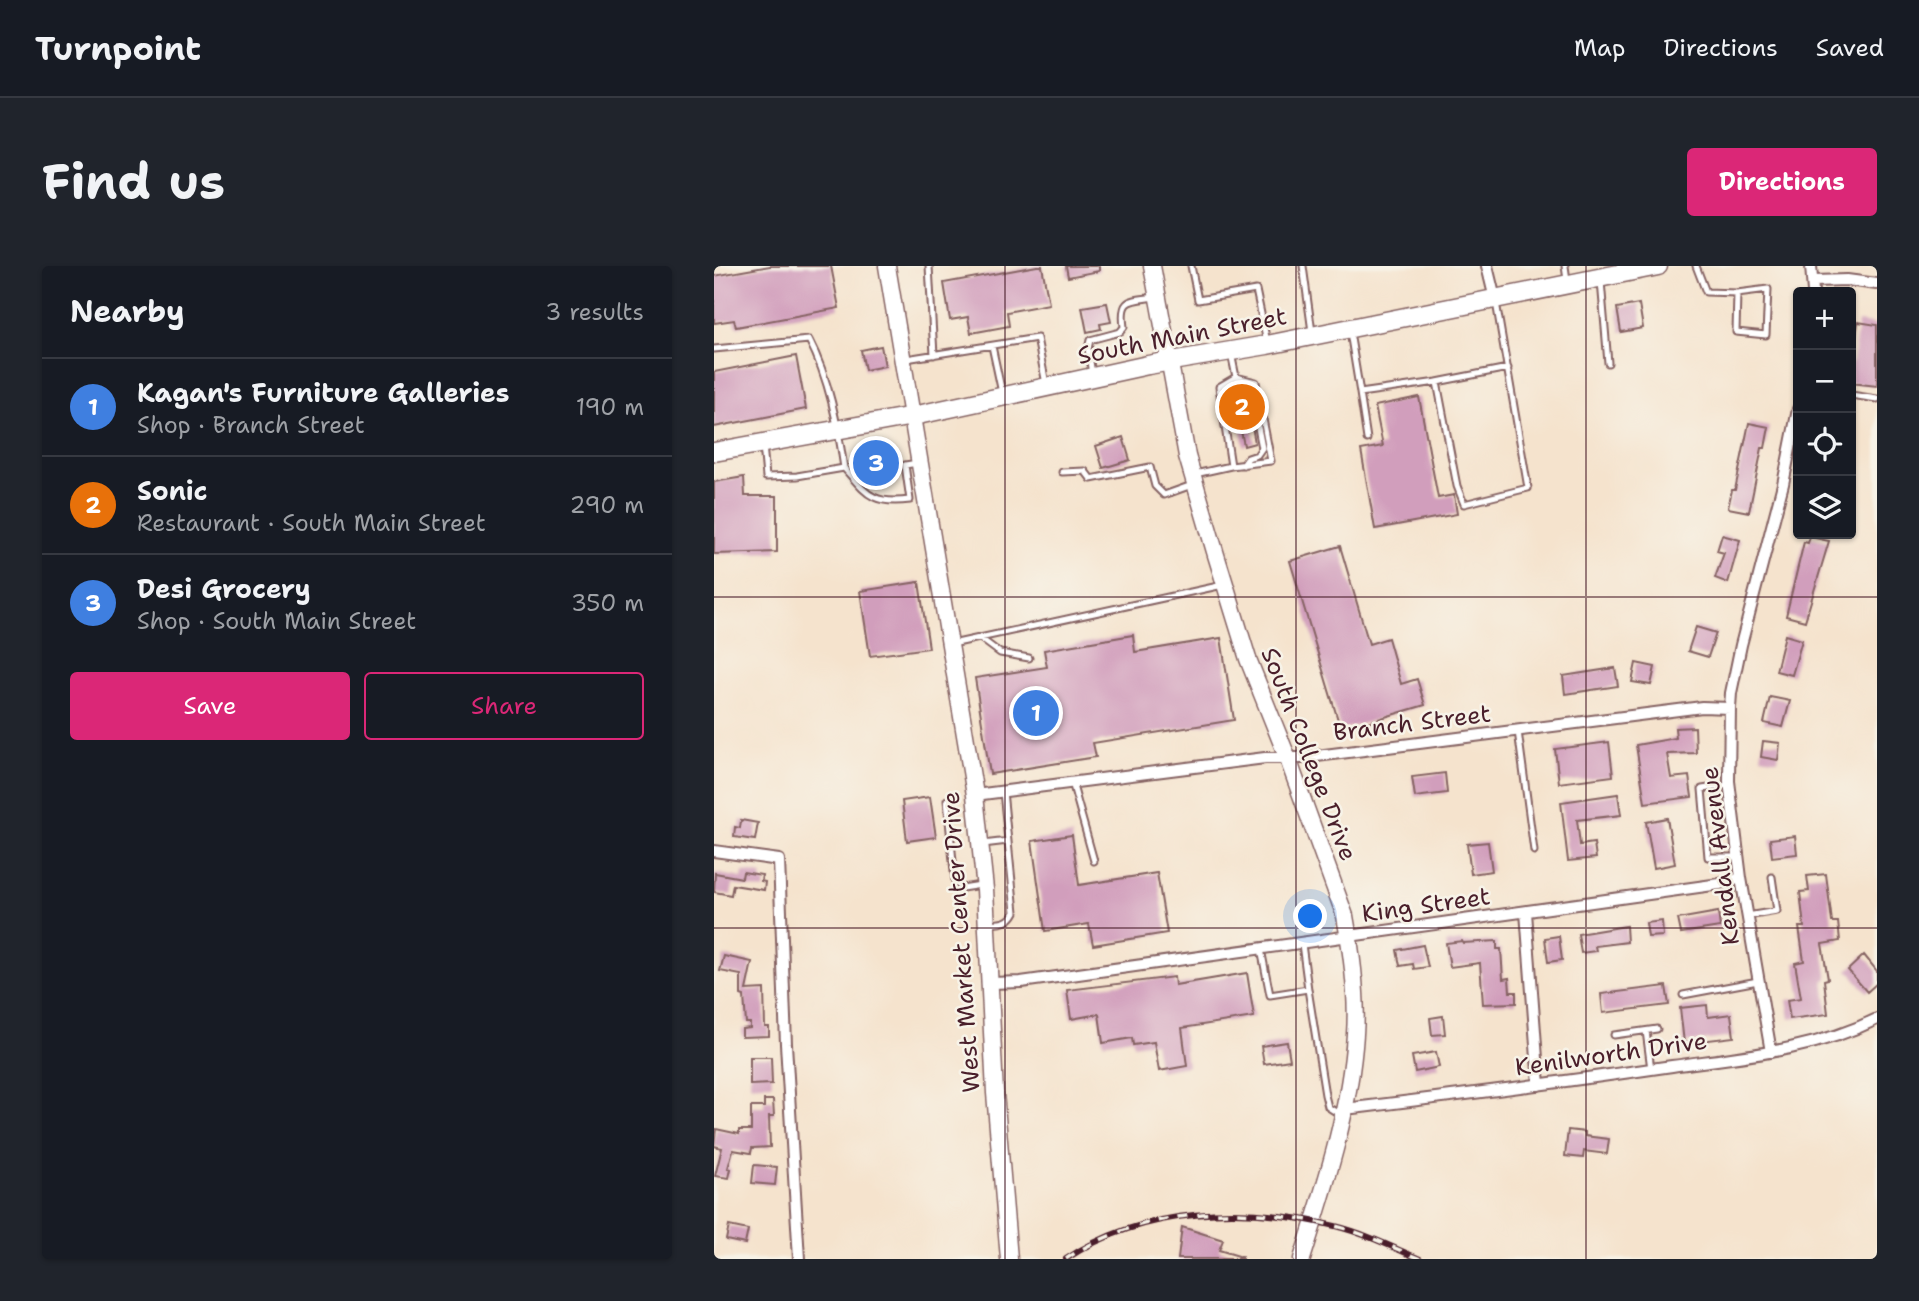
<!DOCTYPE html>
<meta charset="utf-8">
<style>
body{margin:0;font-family:"Shantell Sans",sans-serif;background:#20242c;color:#f1f3f6}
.controls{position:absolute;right:21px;top:21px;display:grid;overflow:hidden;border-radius:7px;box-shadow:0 2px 5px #0004}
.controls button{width:63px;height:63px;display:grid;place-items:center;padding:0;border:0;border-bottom:2px solid #363941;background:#171b24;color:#f1f3f6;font:35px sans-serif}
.you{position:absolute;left:597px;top:651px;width:24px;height:24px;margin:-18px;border:5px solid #fff;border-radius:50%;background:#1a73e8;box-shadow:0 0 0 10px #1a73e833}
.badge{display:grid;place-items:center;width:46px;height:46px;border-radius:50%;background:#db2777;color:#fff;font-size:23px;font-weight:700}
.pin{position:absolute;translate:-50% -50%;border:4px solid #fff;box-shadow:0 2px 7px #0006}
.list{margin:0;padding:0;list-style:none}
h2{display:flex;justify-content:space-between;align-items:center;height:91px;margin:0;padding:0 28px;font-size:30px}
h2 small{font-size:23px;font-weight:400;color:#9ea1a6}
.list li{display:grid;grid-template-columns:46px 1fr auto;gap:21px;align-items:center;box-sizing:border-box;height:98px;padding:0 28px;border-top:2px solid #363941}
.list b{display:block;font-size:26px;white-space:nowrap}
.list p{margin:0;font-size:23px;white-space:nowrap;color:#9ea1a6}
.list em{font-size:23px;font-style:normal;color:#9ea1a6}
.actions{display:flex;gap:14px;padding:21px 28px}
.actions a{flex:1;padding:16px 0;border:2px solid #db2777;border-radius:7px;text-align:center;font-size:24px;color:#db2777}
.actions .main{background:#db2777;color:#fff}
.icon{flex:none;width:38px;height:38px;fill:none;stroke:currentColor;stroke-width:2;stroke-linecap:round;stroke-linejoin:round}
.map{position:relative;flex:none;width:1163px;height:993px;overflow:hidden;border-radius:7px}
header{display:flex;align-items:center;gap:42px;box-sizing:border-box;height:98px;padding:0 35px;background:#171b24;border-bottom:2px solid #363941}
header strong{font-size:33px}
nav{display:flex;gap:38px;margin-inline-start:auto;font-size:24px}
.intro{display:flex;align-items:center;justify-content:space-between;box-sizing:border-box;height:168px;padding:0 42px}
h1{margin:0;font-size:49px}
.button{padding:18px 32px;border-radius:7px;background:#db2777;color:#fff;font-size:24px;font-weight:700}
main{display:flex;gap:42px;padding:0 42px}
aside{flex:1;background:#171b24;border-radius:7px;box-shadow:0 2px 5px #0004}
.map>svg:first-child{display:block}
.building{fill:#d19ebc}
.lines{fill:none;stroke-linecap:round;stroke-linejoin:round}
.lane-casing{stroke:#866464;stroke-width:9}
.street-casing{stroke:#866464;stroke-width:14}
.secondary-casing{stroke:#866464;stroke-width:19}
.primary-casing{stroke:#866464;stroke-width:21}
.lane{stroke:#fff;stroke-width:5}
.street{stroke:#fff;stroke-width:10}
.secondary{stroke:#fff;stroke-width:16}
.primary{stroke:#fff;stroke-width:18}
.rail-casing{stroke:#4a1f2b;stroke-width:6}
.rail{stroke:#f7f3e8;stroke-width:3.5;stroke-dasharray:10;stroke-linecap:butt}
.grid{fill:none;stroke:#4a1f2b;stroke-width:2;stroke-opacity:0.55}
.labels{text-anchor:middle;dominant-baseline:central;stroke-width:5;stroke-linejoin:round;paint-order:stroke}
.street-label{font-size:24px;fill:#4a1f2b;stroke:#f7f3e8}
</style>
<header>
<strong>Turnpoint</strong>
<nav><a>Map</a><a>Directions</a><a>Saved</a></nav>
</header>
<div class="intro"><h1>Find us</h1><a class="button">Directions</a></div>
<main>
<aside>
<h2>Nearby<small>3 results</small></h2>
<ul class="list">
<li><span class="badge" style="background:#3f7fe0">1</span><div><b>Kagan's Furniture Galleries</b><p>Shop · Branch Street</p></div><em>190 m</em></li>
<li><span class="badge" style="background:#e8710a">2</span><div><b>Sonic</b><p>Restaurant · South Main Street</p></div><em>290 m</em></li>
<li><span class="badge" style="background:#3f7fe0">3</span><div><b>Desi Grocery</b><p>Shop · South Main Street</p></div><em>350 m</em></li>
</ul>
<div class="actions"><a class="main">Save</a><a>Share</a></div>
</aside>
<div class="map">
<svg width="1163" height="993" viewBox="0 0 1163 993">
<rect width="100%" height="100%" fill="#f7f3e8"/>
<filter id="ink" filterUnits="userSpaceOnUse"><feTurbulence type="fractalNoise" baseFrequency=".0143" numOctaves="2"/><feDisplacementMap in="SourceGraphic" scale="14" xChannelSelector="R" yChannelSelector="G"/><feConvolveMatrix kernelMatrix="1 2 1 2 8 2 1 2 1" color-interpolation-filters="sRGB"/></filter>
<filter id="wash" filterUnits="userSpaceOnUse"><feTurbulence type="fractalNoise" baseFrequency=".00686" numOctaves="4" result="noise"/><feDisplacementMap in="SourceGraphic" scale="28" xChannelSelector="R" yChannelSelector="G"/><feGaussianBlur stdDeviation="1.57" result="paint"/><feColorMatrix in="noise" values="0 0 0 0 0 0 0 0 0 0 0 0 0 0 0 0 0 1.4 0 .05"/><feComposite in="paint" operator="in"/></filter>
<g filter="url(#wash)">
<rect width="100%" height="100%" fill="#f5e3cd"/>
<g id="blocks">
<path class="building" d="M56,0H117L125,42L22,61L20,54L0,57V10Z
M323,0H328L335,38L293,46L295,60L257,67L254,51L236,54L230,17Z
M352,0H385V5L354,11Z
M393,37L397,56L386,58L387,63L373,66L368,41Z
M925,38L929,62L907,66L903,42Z
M1144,56L1163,59V120L1137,117V96L1139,97Z
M167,80L171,100L151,104L147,84Z
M82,90L92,143L0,161V106Z
M532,126L541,177L530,180L520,128Z
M705,131L724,232L740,229L743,248L661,263L647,184L669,180L661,140Z
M1035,157L1055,161L1051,182H1048L1035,246L1014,242L1018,224H1021Z
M409,171L416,194L389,202L382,180Z
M168,179L175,218L159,221L152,182Z
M30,211L31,230H63V286L0,288V216Z
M1008,269L1026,274L1014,317L1001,312L1010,287L1003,285Z
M1096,271L1115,275L1091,355L1072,350L1090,276L1094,277Z
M626,280L655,378L674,372L687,418L703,413L711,439L627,464L576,295Z
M205,316L215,382L156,390L146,325Z
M982,361L1002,367L994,391L974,385Z
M419,369L421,386L507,372L520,454L379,477L382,491L276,508L261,412L333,401L330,384Z
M1071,369L1088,374L1078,409L1062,405Z
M922,397L941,401L937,419L918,416Z
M901,402L904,420L851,428L849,410Z
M1056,431L1076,435L1069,461L1050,457Z
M981,461L982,487L953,488L957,512L975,510L978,531L931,537L922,479L962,472L961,462Z
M1049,475L1066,477L1064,494L1047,491Z
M895,476L899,510L845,517L841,483Z
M731,507L733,527L701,531L698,511Z
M904,528L907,549L863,554L866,579L880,577L882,592L854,595L847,536Z
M216,531L222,571L193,575L188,535Z
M953,552L961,598L940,602L932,556Z
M27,554L44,557L41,574L20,571L21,561L26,562Z
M358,569L365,619L443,607L453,667L379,679L375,658L331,665L318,575Z
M1081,570L1083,588L1058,591L1056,573Z
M774,576L778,605L757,608L753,578Z
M29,606L48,609L47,615L51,616L50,624L19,619L17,629L0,626L1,607L28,612Z
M1112,608L1118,656H1124L1126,675L1108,678L1114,713L1110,714L1114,748L1076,753L1073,734L1087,732L1081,697L1090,695L1085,661H1090L1086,626L1095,625L1093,610Z
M1004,646L1006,661L967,667L964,653Z
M948,655L949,670L934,671L932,657Z
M912,660L913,676L881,680L882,685L867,687L864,668Z
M845,670L848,694L834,696L831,672Z
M748,675L749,677L783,675V683H787L789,713L795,712L796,726H802V737L769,738L766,697L736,701L732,677Z
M709,679L714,701L700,703L699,698L686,700L683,684Z
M1150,689L1163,705V717L1153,726L1134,704Z
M10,690L38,696L32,724L50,723L51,761H55V770L28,771V763L36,762V757H32L30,730L27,729V709L6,705Z
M533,707L540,751L468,762L473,800L445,805L440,776L419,779L418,772L389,777L385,748L357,753L353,724L460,711L461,719Z
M952,720L955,739L889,747L887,728Z
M993,739L994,751L1017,748L1020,771L970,777L966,742Z
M729,750L731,768L718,769L716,752Z
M573,776L576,794L550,798L547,780Z
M722,786L725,801L701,806L698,790Z
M36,791H57L58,818L36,819Z
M50,834H59L60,850H55L56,881L38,882L37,887L19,884L14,902L17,903L15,912L1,910L8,882L0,880L2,863L25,868V864H37V841H50Z
M854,864L871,866V870L895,873L893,888L870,885L869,892L851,890Z
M40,899L63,901L61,919L38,917Z
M15,960L34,964L31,978L12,974Z
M468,961L509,974L505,984L528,991V993H464Z"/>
</g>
</g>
<g filter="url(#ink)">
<use href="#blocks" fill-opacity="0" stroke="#866464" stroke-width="2"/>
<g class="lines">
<defs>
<path id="lane" d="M215,0L220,89
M477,0L484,34L542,24L553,76
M589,0L598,66
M851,0L853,14
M982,0L992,26L1023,27L1054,23L1052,69L1022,66L1023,27
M887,15L894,97
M636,66L646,127L723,116L743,220L750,238L814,222L782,36
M278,80L288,127
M0,83L95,74C115,112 124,160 130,202
M192,93L323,72L332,118
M378,108L374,83L376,74L406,66L410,61C406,32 415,35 441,31
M723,116L794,102
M646,127L653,173
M1137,129L1163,133
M49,179L52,211L83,210L130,202C153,228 158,239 196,234L191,199L204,197
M529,199L534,192L543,189L548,182L538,131L543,124
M517,200L557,195L542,116L522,111
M348,206L371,205L377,213L436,201L441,220L450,229L478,219
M481,208L517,200L505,121L522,111L517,87
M266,372L286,387L315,392
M238,378L509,319
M804,465L820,585
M358,516L380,595
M1015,519L988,523L994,591H1024
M233,534L241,616L248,622L267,619
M269,578L294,575
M1033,650L1063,645L1058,611
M273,658C286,657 295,658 301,646L289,525
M547,683L556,729L594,723L588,678
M594,723L611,829L614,841L625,848
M969,729L1044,715
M932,765L937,803
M900,769L943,763"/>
<path id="street" d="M773,0L781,33
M1097,0L1099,26
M1100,15L1133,14L1163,18
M261,529L551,492H587L988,441L1016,442
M0,585L65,594L72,778L85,993
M812,646L825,819
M277,717L307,716L1006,618L1027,612
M1057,786L1027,612L1015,515L1016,442L1017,427L1027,379L1069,218L1084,143
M631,843C740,830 849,816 958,800C1029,790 1098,785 1163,753"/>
<path id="secondary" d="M173,0L261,529L271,623L281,827L295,993
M438,0L473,190L502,289L534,393L574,493L631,650C638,688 644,729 641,768C636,845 611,920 588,993"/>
<path id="primary" d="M0,186L199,150L434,99L553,79L944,0"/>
</defs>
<use href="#lane" class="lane-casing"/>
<use href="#street" class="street-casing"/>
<use href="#secondary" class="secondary-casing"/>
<use href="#primary" class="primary-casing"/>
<use href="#lane" class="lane"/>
<use href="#street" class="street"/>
<use href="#secondary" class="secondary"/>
<use href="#primary" class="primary"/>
<defs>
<path id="rail" d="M352,993C430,941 531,938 621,960C650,967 678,981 706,993"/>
</defs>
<use href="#rail" class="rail-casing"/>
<use href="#rail" class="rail"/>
</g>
</g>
<path class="grid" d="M291,0V993M582,0V993M872,0V993M0,331H1163M0,662H1163"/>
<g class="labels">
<g class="street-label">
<text transform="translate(468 70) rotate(-11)">South Main Street</text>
<text transform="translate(698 457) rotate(-7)">Branch Street</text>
<text transform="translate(595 488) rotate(69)">South College Drive</text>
<text transform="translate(1006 590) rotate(-97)">Kendall Avenue</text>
<text transform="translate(712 639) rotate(-8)">King Street</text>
<text transform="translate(247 676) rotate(-94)">West Market Center Drive</text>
<text transform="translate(897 788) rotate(-8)">Kenilworth Drive</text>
</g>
</g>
</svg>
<div class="controls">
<button>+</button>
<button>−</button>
<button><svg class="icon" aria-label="locate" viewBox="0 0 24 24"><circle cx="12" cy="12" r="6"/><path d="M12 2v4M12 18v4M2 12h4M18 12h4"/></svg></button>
<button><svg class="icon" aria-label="layers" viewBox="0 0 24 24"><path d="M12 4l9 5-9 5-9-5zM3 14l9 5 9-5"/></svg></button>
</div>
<div class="you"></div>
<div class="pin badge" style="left:322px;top:447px;background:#3f7fe0">1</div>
<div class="pin badge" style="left:528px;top:141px;background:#e8710a">2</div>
<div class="pin badge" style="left:162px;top:197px;background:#3f7fe0">3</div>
</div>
</main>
